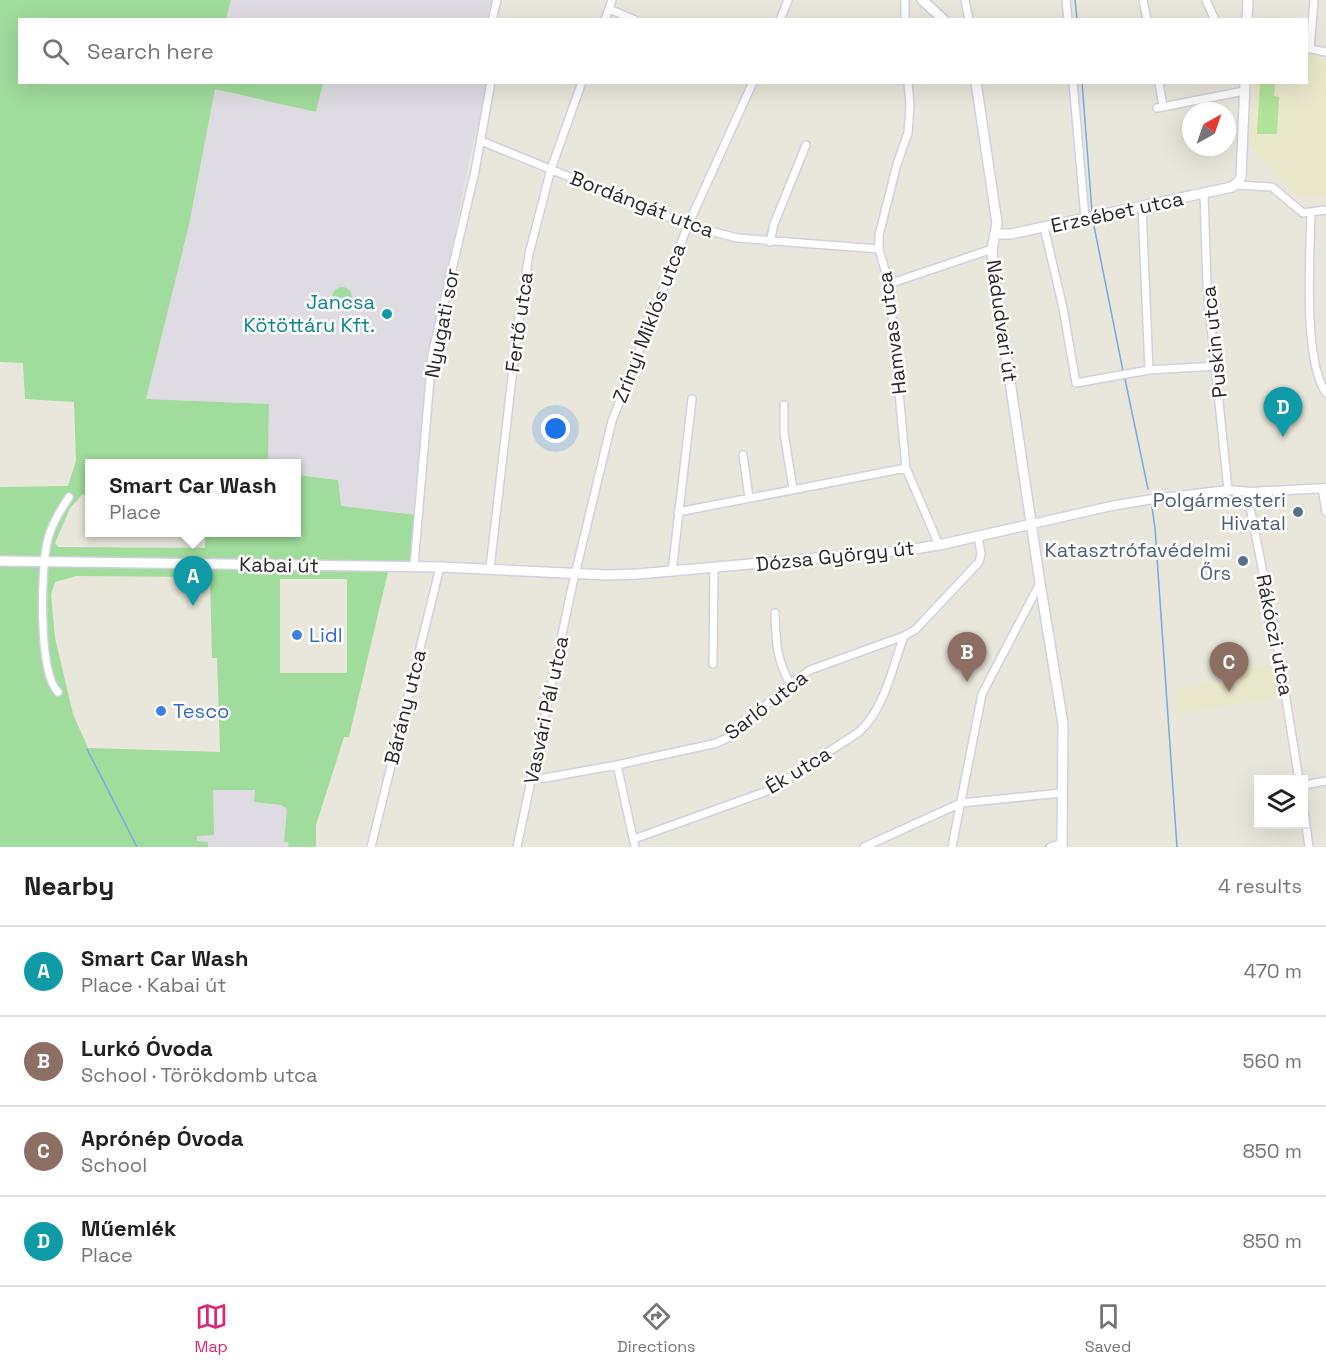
<!DOCTYPE html>
<meta charset="utf-8">
<style>
body{margin:0;font-family:"Space Grotesk",sans-serif;background:#f6f6f6;color:#202124}
.controls{position:absolute;right:18px;bottom:18px;display:grid;overflow:hidden;border-radius:0px;box-shadow:0 6px 24px #0002}
.controls button{width:54px;height:54px;display:grid;place-items:center;padding:0;border:0;border-bottom:2px solid #e0e0e0;background:#fff;color:#202124;font:30px sans-serif}
.compass{position:absolute;left:1182px;top:102px;width:54px;height:54px;border-radius:50%;background:#fff;box-shadow:0 6px 24px #0002;rotate:40deg}
.you{position:absolute;left:556px;top:429px;width:21px;height:21px;margin:-15px;border:4px solid #fff;border-radius:50%;background:#1a73e8;box-shadow:0 0 0 9px #1a73e833}
.badge{display:grid;place-items:center;width:39px;height:39px;border-radius:50%;background:#db2777;color:#fff;font-size:20px;font-weight:700}
.pin{position:absolute;translate:-50% -50px;filter:drop-shadow(0 2px 3px #0008)}
.pin::after{content:'';position:absolute;top:32px;width:21px;height:18px;background:inherit;clip-path:polygon(0 0,100% 0,50% 100%)}
.popup{position:absolute;left:85px;top:459px;width:216px;height:78px;box-sizing:border-box;display:grid;place-content:center;border-radius:0px;background:#fff;filter:drop-shadow(0 2px 4px #0005);font-size:20px;white-space:nowrap;color:#757577}
.popup b{font-size:22px;color:#202124}
.popup::after{content:'';position:absolute;left:50%;top:100%;margin-left:-12px;border:12px solid transparent;border-top-color:#fff}
.list{margin:0;padding:0;list-style:none}
h2{display:flex;justify-content:space-between;align-items:center;height:78px;margin:0;padding:0 24px;font-size:26px}
h2 small{font-size:20px;font-weight:400;color:#757577}
.list li{display:grid;grid-template-columns:39px 1fr auto;gap:18px;align-items:center;box-sizing:border-box;height:90px;padding:0 24px;border-top:2px solid #e0e0e0}
.list b{display:block;font-size:22px;white-space:nowrap}
.list p{margin:0;font-size:20px;white-space:nowrap;color:#757577}
.list em{font-size:20px;font-style:normal;color:#757577}
.icon{flex:none;width:33px;height:33px;fill:none;stroke:currentColor;stroke-width:2;stroke-linecap:round;stroke-linejoin:round}
.map{position:relative;flex:none;width:1326px;height:847px;overflow:hidden}
.search{position:absolute;background:#fff;box-shadow:0 6px 24px #0002;left:18px;right:18px;top:18px;height:66px;display:flex;align-items:center;gap:15px;box-sizing:border-box;padding:0 21px;border-radius:0px;color:#757577;font-size:22px}
.sheet{height:438px;background:#fff}
nav{display:flex;justify-content:space-around;align-items:center;box-sizing:border-box;height:84px;border-top:2px solid #e0e0e0;background:#fff;font-size:16px;color:#757577}
nav a{display:grid;justify-items:center;gap:3px}
nav .on{color:#db2777}
.map>svg:first-child{display:block}
.industrial{fill:#dfdbe2}
.education{fill:#eae8cb}
.green{fill:#a0dc9b;fill-rule:evenodd}
.pitch{fill:#afe397}
.lines{fill:none;stroke-linecap:round;stroke-linejoin:round}
.stream{stroke:#75aae4;stroke-width:1.5}
.minor-casing{stroke:#d1d0e0;stroke-width:10}
.tertiary-casing{stroke:#d1d0e0;stroke-width:11}
.secondary-casing{stroke:#d1d0e0;stroke-width:12}
.minor{stroke:#fff;stroke-width:7}
.tertiary{stroke:#fff;stroke-width:8}
.secondary{stroke:#fff;stroke-width:9}
.culture-dot{fill:#0f9aa8;stroke:#fff;stroke-width:2}
.service-dot{fill:#5c6f8a;stroke:#fff;stroke-width:2}
.shop-dot{fill:#3f7fe0;stroke:#fff;stroke-width:2}
.labels{text-anchor:middle;dominant-baseline:central;stroke-width:5;stroke-linejoin:round;paint-order:stroke}
.street-label{font-size:20px;fill:#282828;stroke:#fff}
.culture-label{font-size:20px;fill:#0d838f;stroke:#fff;text-anchor:end}
.service-label{font-size:20px;fill:#4e5e75;stroke:#fff;text-anchor:end}
.shop-label{font-size:20px;fill:#366cbe;stroke:#fff;text-anchor:start}
</style>
<div class="map">
<svg width="1326" height="847" viewBox="0 0 1326 847">
<rect width="100%" height="100%" fill="#e9e7db"/>
<path class="industrial" d="M231,0H492L487,19H226Z
M323,83H487L482,117L474,138L428,366L416,515L340,506L338,480L297,475L296,464L268,463L269,404L146,399L189,225L215,88L315,112Z
M213,790H255L254,802L281,805L287,809L284,841L289,842L288,847H208V842L197,841V835L214,834Z"/>
<path class="education" d="M1307,56L1326,59V196L1295,195L1248,144L1252,83L1306,82Z
M1279,663L1284,696L1176,714V689L1240,678L1239,670Z"/>
<path class="green" d="M0,0H231L226,19L20,20V82L323,83L316,112L215,89L189,225L146,399L269,404L268,463L89,464V495H82L70,508L55,543L58,547L205,548V533L296,532L297,475L338,480L341,506L416,515L410,571L388,572L349,737H344L316,825V847H288L289,842H284L287,809L281,805L254,802L255,790H213L214,835L197,836V841L208,842V847H0V487L68,486L76,461L74,402L25,399L23,363L0,362ZM76,576L210,577L212,658H217L220,752L88,748L73,714L55,638L51,595L55,582ZM280,579H347V673H280Z
M332 297a10 10 0 1 1 20 0a10 10 0 1 1-20 0Z"/>
<path class="pitch" d="M1260,83H1275L1274,96L1279,97L1277,134H1257Z"/>
<g class="lines">
<path class="stream" d="M1075,0L1077,20
M1082,82L1092,212
M1094,226L1123,371
M1125,379L1148,489
M1152,507L1155,528L1177,847
M87,749L137,847"/>
<defs>
<path id="minor" d="M965,0L969,20
M1066,0L1068,20
M1143,0L1147,20
M1206,0L1215,20
M609,9L635,20
M492,20L497,0
M605,20L612,0
M780,20L788,0
M905,20V0
M1306,48L1326,52
M1310,49L1314,0
M908,82L910,106L908,133L897,164L879,235V249L889,284L906,468L939,545
M1073,82L1085,218
M1159,82L1163,107
M1157,108L1244,91
M481,141L688,225L737,238L879,249
M1236,185L1272,187L1303,213L1326,210
M1204,193L1207,286L1228,490
M1142,206L1149,370
M1311,214C1310,256 1303,360 1326,393
M1044,227L1063,308L1076,383L1149,370L1216,366
M770,242L774,224L806,145
M889,284L992,249
M784,405V433L793,489
M743,455L749,498
M1322,488L1326,512
M1247,492L1277,643L1299,780
M678,512L906,468
M414,566L432,355L475,171L491,82
M490,568L518,325L529,254L551,169L582,82
M672,572L692,399
M775,613C776,643 776,657 790,684
M713,664L714,568
M58,692C38,672 41,571 47,543C50,527 60,511 69,497
M617,765L635,847
M531,778H545L617,765L717,743L729,737L790,684L810,670L904,636L915,630L979,562L981,554L978,536
M1304,785L1326,781
M1304,811L1309,847
M634,839L770,790L859,732C885,708 892,668 904,636
M371,847L440,567
M517,847L572,587L612,421L688,225L753,82
M864,847L961,803L1062,793
M952,847L982,694L1040,583
M1050,847L1062,843"/>
<path id="tertiary" d="M1032,524L1111,506L1153,499L1228,490L1251,492L1326,488"/>
<path id="secondary" d="M922,0L944,20
M1247,20L1248,0
M976,82L997,223L992,249L993,267L1040,583L1063,724L1062,847
M996,234H1011L1232,187L1239,181L1241,176L1245,82
M0,561L440,567L607,575L638,574L907,550L939,545L1032,524"/>
</defs>
<use href="#minor" class="minor-casing"/>
<use href="#tertiary" class="tertiary-casing"/>
<use href="#secondary" class="secondary-casing"/>
<use href="#minor" class="minor"/>
<use href="#tertiary" class="tertiary"/>
<use href="#secondary" class="secondary"/>
</g>
<circle class="culture-dot" cx="387" cy="314" r="6"/>
<g class="service-dot">
<circle cx="1298" cy="512" r="6"/>
<circle cx="1243" cy="561" r="6"/>
</g>
<g class="shop-dot">
<circle cx="297" cy="635" r="6"/>
<circle cx="161" cy="711" r="6"/>
</g>
<g class="labels">
<g class="street-label">
<text transform="translate(642 204) rotate(21)">Bordángát utca</text>
<text transform="translate(1117 212) rotate(-12)">Erzsébet utca</text>
<text transform="translate(1002 321) rotate(82)">Nádudvari út</text>
<text transform="translate(519 322) rotate(-82)">Fertő utca</text>
<text transform="translate(442 323) rotate(-79)">Nyugati sor</text>
<text transform="translate(649 323) rotate(-69)">Zrínyi Miklós utca</text>
<text transform="translate(892 333) rotate(-97)">Hamvas utca</text>
<text transform="translate(1214 342) rotate(-96)">Puskin utca</text>
<text transform="translate(835 556) rotate(-6)">Dózsa György út</text>
<text transform="translate(279 565) rotate(1)">Kabai út</text>
<text transform="translate(1275 635) rotate(79)">Rákóczi utca</text>
<text transform="translate(766 705) rotate(-38)">Sarló utca</text>
<text transform="translate(405 707) rotate(-76)">Bárány utca</text>
<text transform="translate(546 710) rotate(-78)">Vasvári Pál utca</text>
<text transform="translate(798 770) rotate(-31)">Ék utca</text>
</g>
<g class="culture-label">
<text x="375" y="302">Jancsa<tspan x="375" dy="23">Kötöttáru Kft.</tspan></text>
</g>
<g class="service-label">
<text x="1286" y="500">Polgármesteri<tspan x="1286" dy="23">Hivatal</tspan></text>
<text x="1231" y="550">Katasztrófavédelmi<tspan x="1231" dy="23">Őrs</tspan></text>
</g>
<g class="shop-label">
<text x="309" y="635">Lidl</text>
<text x="173" y="711">Tesco</text>
</g>
</g>
</svg>
<div class="controls">
<button><svg class="icon" aria-label="layers" viewBox="0 0 24 24"><path d="M12 4l9 5-9 5-9-5zM3 14l9 5 9-5"/></svg></button>
</div>
<svg class="compass" viewBox="-18 -18 36 36"><path d="M0-13l5 13h-10z" fill="#e53935"/><path d="M0 13l5-13h-10z" fill="#757577"/></svg>
<div class="you"></div>
<div class="pin badge" style="left:193px;top:606px;background:#0f9aa8">A</div>
<div class="popup"><b>Smart Car Wash</b>Place</div>
<div class="pin badge" style="left:967px;top:682px;background:#8d6e63">B</div>
<div class="pin badge" style="left:1229px;top:692px;background:#8d6e63">C</div>
<div class="pin badge" style="left:1283px;top:437px;background:#0f9aa8">D</div>
<div class="search"><svg class="icon" aria-label="search" viewBox="0 0 24 24"><circle cx="10" cy="10" r="6"/><path d="M15 15l6 6"/></svg>Search here</div>
</div>
<section class="sheet">
<h2>Nearby<small>4 results</small></h2>
<ul class="list">
<li><span class="badge" style="background:#0f9aa8">A</span><div><b>Smart Car Wash</b><p>Place · Kabai út</p></div><em>470 m</em></li>
<li><span class="badge" style="background:#8d6e63">B</span><div><b>Lurkó Óvoda</b><p>School · Törökdomb utca</p></div><em>560 m</em></li>
<li><span class="badge" style="background:#8d6e63">C</span><div><b>Aprónép Óvoda</b><p>School</p></div><em>850 m</em></li>
<li><span class="badge" style="background:#0f9aa8">D</span><div><b>Műemlék</b><p>Place</p></div><em>850 m</em></li>
</ul>
</section>
<nav>
<a class="on"><svg class="icon" aria-label="map" viewBox="0 0 24 24"><path d="M3 6l6-2 6 2 6-2v14l-6 2-6-2-6 2zM9 4v14M15 6v14"/></svg>Map</a>
<a><svg class="icon" aria-label="directions" viewBox="0 0 24 24"><path d="M12 3l9 9-9 9-9-9zM9 14v-3h6M13 9l2 2-2 2"/></svg>Directions</a>
<a><svg class="icon" aria-label="saved" viewBox="0 0 24 24"><path d="M7 4h10v16l-5-4-5 4z"/></svg>Saved</a>
</nav>
